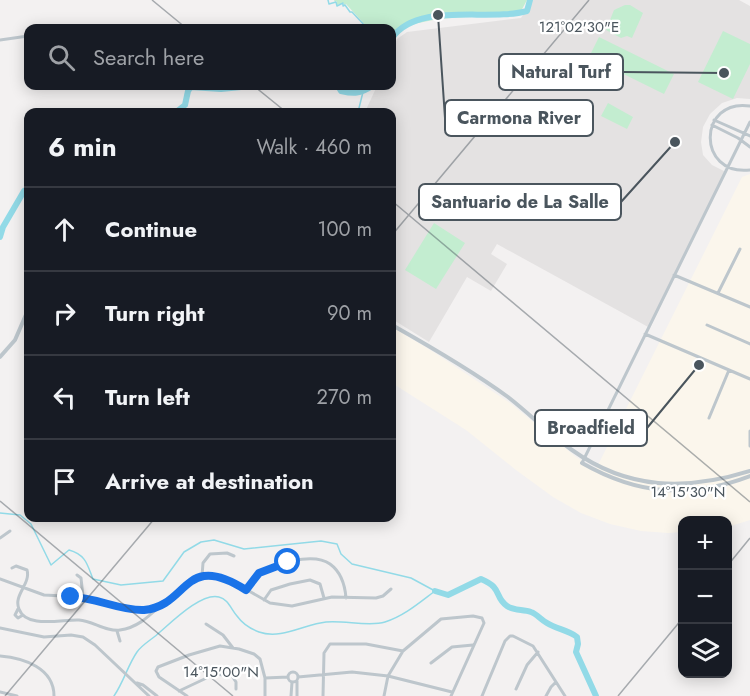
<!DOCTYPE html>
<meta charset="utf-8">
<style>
body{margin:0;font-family:Jost,sans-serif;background:#242831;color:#f1f3f6}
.controls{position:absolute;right:18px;bottom:18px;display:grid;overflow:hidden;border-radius:12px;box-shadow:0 3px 15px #0003}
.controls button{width:54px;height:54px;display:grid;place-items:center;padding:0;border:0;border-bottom:2px solid #363941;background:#171b24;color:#f1f3f6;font:30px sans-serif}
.stop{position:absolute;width:18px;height:18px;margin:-14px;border:4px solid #1a73e8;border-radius:50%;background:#fff}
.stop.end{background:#1a73e8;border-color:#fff;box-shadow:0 2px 6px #0008}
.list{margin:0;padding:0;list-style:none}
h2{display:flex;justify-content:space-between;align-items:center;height:78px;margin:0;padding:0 24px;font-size:26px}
h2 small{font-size:20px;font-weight:400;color:#9ea1a6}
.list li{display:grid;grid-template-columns:39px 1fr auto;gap:18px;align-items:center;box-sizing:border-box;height:84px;padding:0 24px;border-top:2px solid #363941}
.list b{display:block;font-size:22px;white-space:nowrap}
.list em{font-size:20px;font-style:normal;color:#9ea1a6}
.icon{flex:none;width:33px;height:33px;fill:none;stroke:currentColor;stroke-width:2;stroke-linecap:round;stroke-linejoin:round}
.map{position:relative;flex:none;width:750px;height:696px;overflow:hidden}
.search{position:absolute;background:#171b24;box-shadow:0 3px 15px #0003;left:24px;top:24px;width:372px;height:66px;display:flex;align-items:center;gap:15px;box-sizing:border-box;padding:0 21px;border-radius:12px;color:#9ea1a6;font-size:22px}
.panel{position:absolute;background:#171b24;box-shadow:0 3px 15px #0003;left:24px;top:108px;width:372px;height:414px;border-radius:12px}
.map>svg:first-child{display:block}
.commercial{fill:#fbf6ec}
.education{fill:#e4e2e2}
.green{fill:#c3edd0}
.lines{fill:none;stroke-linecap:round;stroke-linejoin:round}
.stream{stroke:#92dae7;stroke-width:1.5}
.river{stroke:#92dae7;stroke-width:6}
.minor{stroke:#bdc6cc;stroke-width:3}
.tertiary{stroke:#bdc6cc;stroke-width:4}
.route{stroke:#1a73e8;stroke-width:8}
.ticks{fill:none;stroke:#4a555d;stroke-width:1.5;stroke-opacity:0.45}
.ticks-label{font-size:15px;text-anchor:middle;fill:#4a555d;stroke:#fff;stroke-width:4.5;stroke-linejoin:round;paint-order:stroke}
.leader{fill:none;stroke:#4a555d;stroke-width:2}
.callout-dot{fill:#4a555d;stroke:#fff;stroke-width:2}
.callout{fill:#fff;stroke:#4a555d;stroke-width:2}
.callout-label{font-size:18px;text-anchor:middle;font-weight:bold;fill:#4a555d}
</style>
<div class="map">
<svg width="750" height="696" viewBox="0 0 750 696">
<rect width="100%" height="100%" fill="#f3f1f1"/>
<path class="commercial" d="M750,174V520L728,527V520H682V532L668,533L641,531L610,524L581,513L553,497L516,470L466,430L392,383V327L435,353L510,403L576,457L596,469L742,177Z"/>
<path class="education" d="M533,0H739L750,6V99L737,98L722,103L710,114L703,127L701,142L703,155L712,165L726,172L650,328L497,244L491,254L507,264L491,291L467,277L429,342L392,319V112H365L377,86H392V52L397,39L407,32L521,18Z"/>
<path class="green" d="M334,0H527L520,13L438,19L399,27L392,36V28H368L346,4L344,5V3L337,5V1L335,2Z
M625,5H630L643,13L632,38L627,36L621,38L606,30L614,10Z
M723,31L750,44V64L733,99L698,82Z
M599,37L674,74L664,94L589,57Z
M608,103L633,117L627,129L601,116Z
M434,223L465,243L436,289L405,270Z"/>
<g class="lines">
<path class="stream" d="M328,0L329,4L336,2L337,6L343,3V6L345,5L350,12H352L367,28
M358,112L363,92
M0,513L20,515L31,524L51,565L69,550C86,555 87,564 93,579L121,585L163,581L184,552L201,542L214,540L244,549L321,541L337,544L341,554L352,564L411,578L435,591C419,603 404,616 385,622C369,627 344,620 326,622C305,624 281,640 259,632C251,629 242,623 237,616C231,609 228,599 219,597C200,592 168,626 154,637C149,641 141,646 137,652C128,665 124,681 114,696"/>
<path class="river" d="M392,38C418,1 488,22 527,11L530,0
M338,86L341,91C354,94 360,94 372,86
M176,112L185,105L188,91L191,87L221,89L251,86
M0,237L3,227L24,191L28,189
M435,591L448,595L481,579C503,588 494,597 507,606C514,611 523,609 531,612C537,614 541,620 547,623C556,629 568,630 577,637L578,644L576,652L596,696"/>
<path class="minor" d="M0,40L28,36
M750,106C698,98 696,176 750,170
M714,120L750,136
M712,125L738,138L750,147
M674,275L750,307
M718,293L740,249
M707,325L750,344
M645,334L750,379
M709,418L729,370
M750,431V446
M582,463L750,122
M0,538L10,531
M12,568L16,566L27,570C31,584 13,595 19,609C26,629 63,619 79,620C93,621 106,632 120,630C136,628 147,618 159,607
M77,575L81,578L83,597
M202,576L203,563L210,554L227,553L234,556
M0,579L44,595L83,597L142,610L160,606L194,579L209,575L235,583L270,603L292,606L332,597L376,598L383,596L391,589
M246,590C249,584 252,579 258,575C272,563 314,552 330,564C341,572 345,585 346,598
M264,600L271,590L290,584L310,580L320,584L324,598
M18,609L15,615L18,618L23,615
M206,624L223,635L233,648
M0,628L44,637L71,635L83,637L95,645L149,696
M117,631L120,641
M0,656C24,658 54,668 54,696
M431,663L452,647L473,645
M288 677a5 5 0 1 1 10 0a5 5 0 1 1-10 0Z
M298,677L352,672L388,676L452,692
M265,678L288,677
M137,683L143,685L157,696
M516,689L527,665L538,652
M179,691L215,674L232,676L236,682V689
M0,692L17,696
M187,696L159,677L156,671L158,667L189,655L220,646L239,649L254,654L260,659L265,678V696
M291,696L292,682
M297,696V681
M323,696L324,653L330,644H366L403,651
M384,696L388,676L403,651L441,619L473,616L482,618L484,623L451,696
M482,696L505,641L510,636H513L533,646L565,696
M546,696L551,687L556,682"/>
<path class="tertiary" d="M392,325C431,347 471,370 508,397C530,414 549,434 572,450C628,490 686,491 750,471
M0,357L15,340L28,310
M582,463C638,495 689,499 750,476"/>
</g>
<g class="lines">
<path class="route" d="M71,597C95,597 120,611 144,610C189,606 183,550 246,590L259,573L288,562"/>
</g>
<path class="ticks" d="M152,0L186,28M254,86L286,112M392,201L750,502M392,235L589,0M0,501L233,696M728,565L750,538M5,696L155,518M618,696L682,619"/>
<g class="ticks-label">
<text x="579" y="32">121°02'30"E</text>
<text x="688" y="497">14°15'30"N</text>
<text x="221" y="677">14°15'00"N</text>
</g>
<path class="leader" d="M724 73L623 72M438 15L445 118M675 142L621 202M699 365L647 428"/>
<g class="callout-dot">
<circle cx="724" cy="73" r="6"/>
<circle cx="438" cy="15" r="6"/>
<circle cx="675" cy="142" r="6"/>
<circle cx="699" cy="365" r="6"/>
</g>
<g class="callout">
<rect x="499" y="54" width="124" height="36" rx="6"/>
<rect x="445" y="100" width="148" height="36" rx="6"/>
<rect x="419" y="184" width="202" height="36" rx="6"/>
<rect x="535" y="410" width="112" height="36" rx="6"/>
</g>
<g class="callout-label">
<text x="561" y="78">Natural Turf</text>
<text x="519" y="124">Carmona River</text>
<text x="520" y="208">Santuario de La Salle</text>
<text x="591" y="434">Broadfield</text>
</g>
</svg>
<div class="controls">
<button>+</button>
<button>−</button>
<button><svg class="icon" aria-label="layers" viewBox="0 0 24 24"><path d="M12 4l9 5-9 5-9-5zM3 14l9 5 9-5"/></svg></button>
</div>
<div class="stop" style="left:288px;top:562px"></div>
<div class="stop end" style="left:71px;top:597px"></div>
<div class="search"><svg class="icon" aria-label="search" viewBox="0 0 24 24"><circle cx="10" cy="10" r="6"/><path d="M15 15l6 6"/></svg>Search here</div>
<section class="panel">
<h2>6 min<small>Walk · 460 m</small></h2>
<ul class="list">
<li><svg class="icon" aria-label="ahead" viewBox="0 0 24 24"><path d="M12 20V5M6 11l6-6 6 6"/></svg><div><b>Continue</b></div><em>100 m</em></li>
<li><svg class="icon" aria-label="right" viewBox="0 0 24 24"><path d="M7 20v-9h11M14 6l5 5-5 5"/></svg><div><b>Turn right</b></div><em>90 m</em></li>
<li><svg class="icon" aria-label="left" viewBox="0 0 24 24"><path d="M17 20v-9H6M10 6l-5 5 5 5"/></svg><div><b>Turn left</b></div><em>270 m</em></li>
<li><svg class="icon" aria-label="arrive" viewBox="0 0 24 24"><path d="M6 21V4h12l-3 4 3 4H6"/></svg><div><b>Arrive at destination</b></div></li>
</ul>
</section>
</div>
